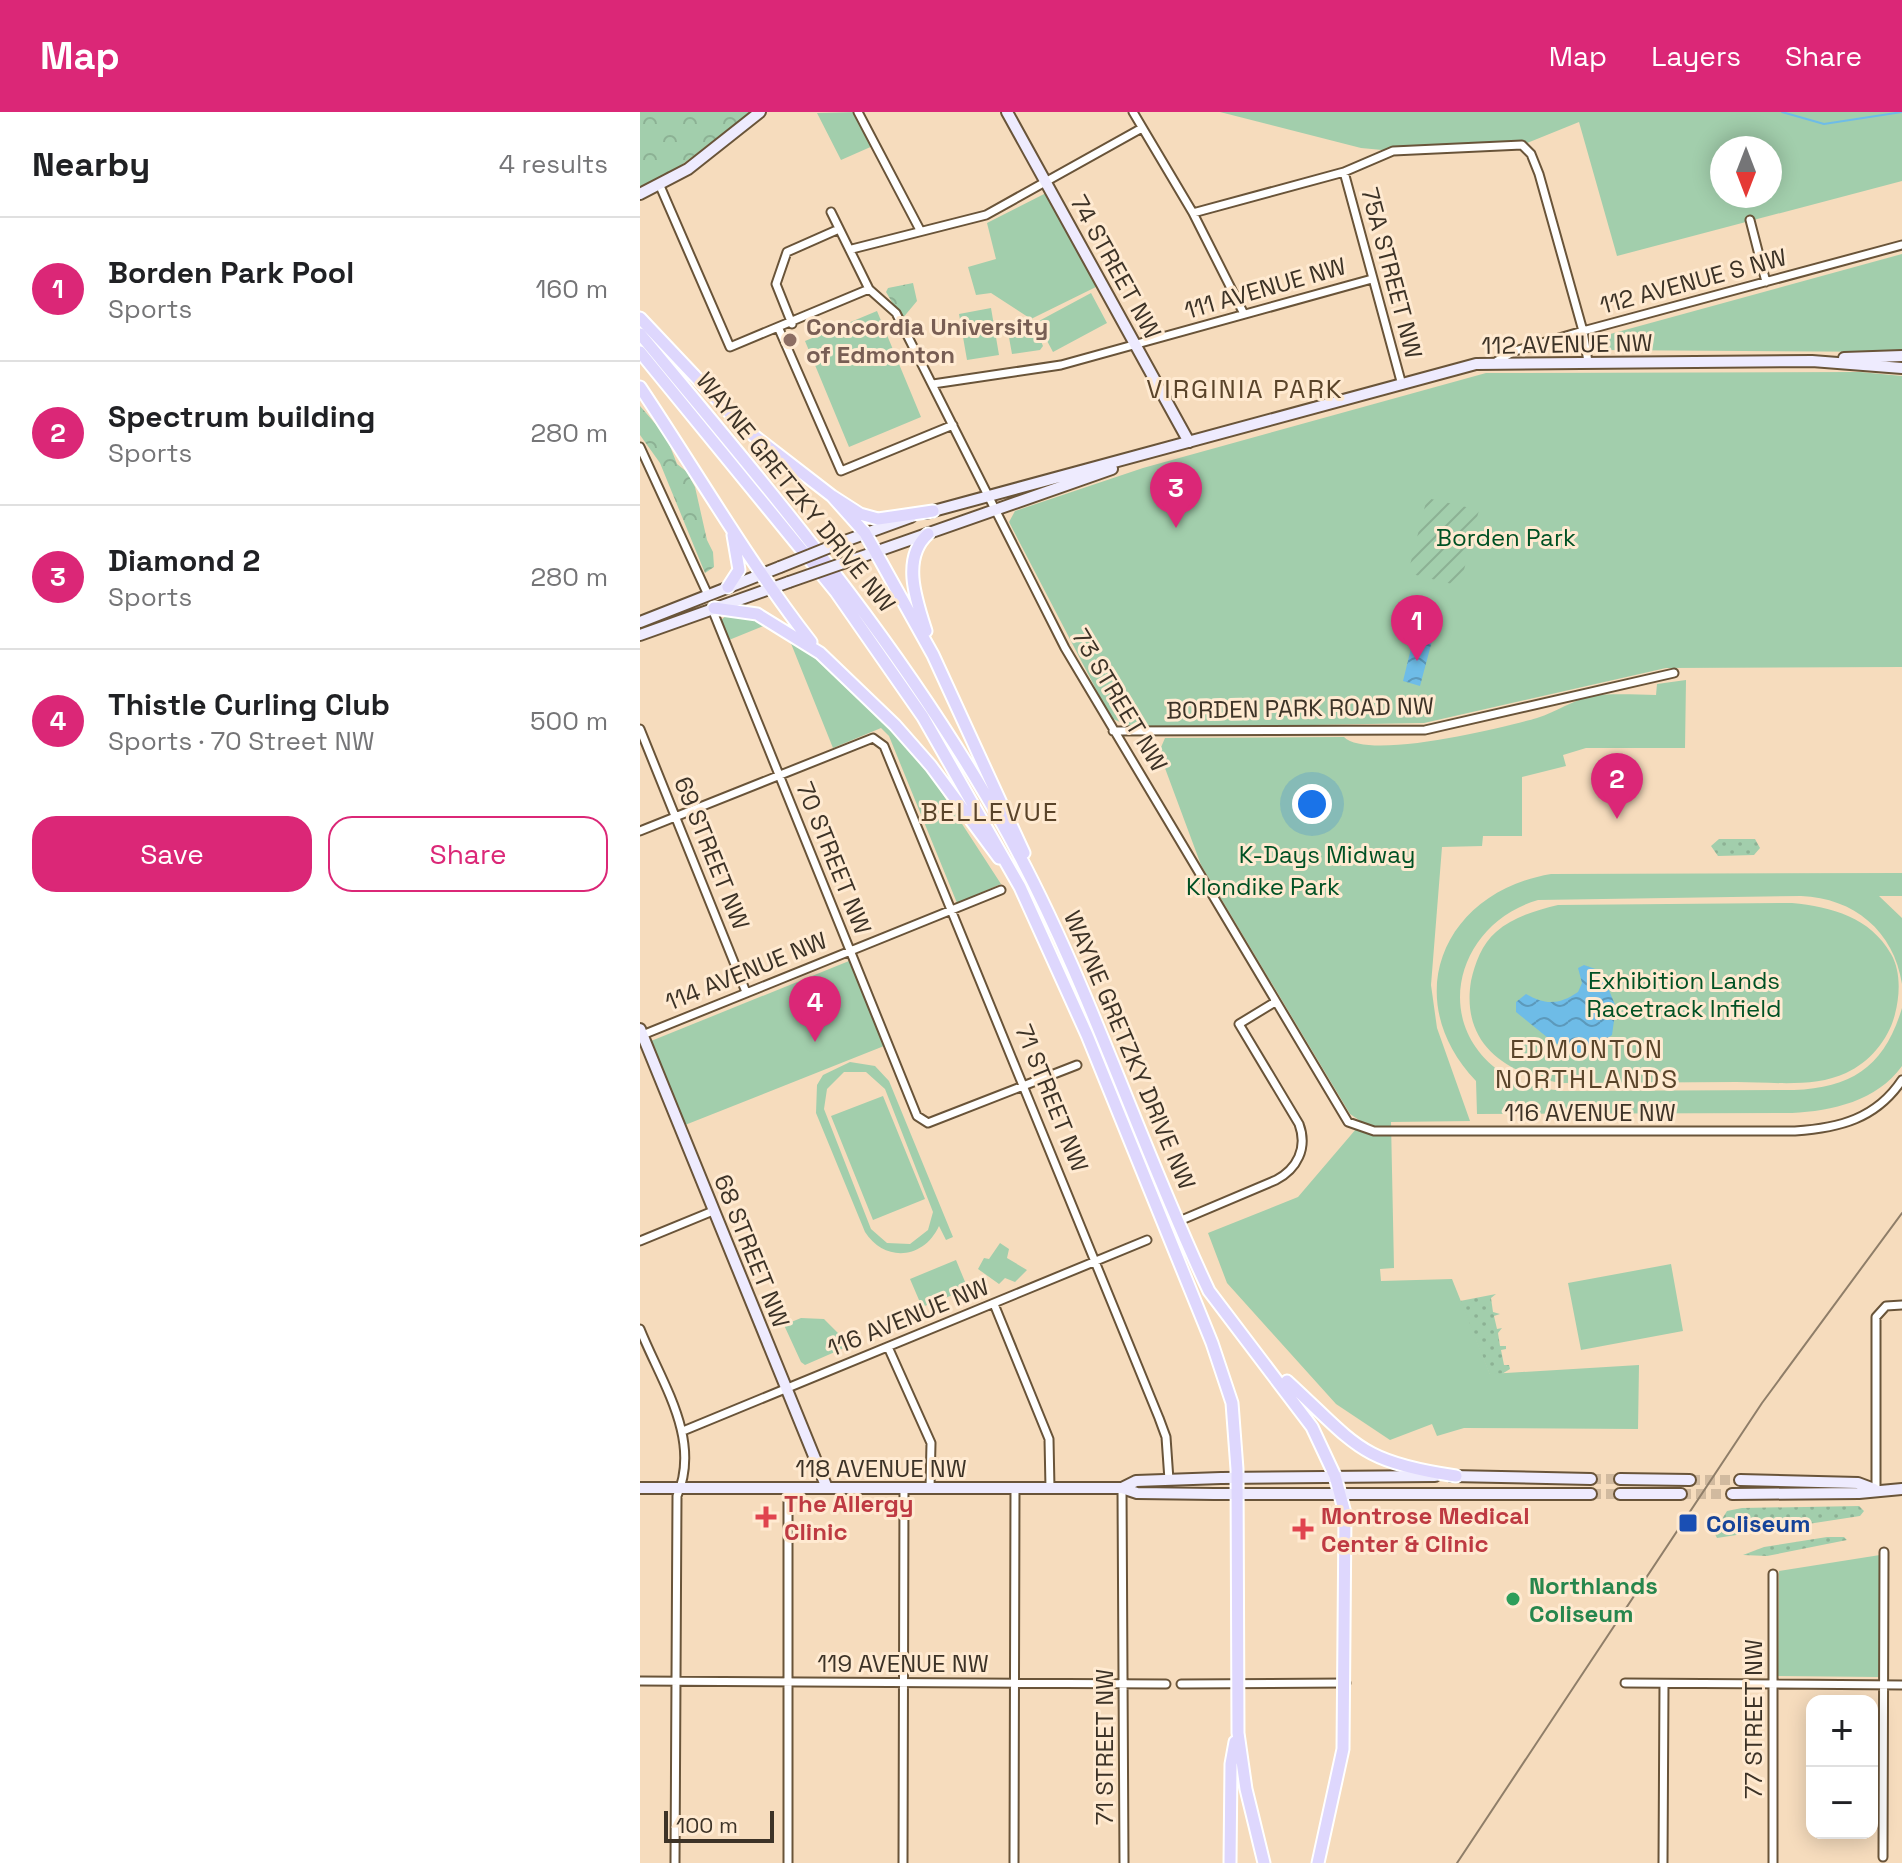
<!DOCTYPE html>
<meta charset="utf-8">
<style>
body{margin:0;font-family:"Space Grotesk",sans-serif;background:#f2f2f2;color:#202124}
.controls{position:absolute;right:24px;bottom:24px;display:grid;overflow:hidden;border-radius:16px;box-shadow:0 4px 20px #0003}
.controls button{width:72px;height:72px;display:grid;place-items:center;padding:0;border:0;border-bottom:2px solid #e0e0e0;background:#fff;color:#202124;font:40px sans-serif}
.compass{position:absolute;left:1070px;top:24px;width:72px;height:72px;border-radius:50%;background:#fff;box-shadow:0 4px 20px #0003;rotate:180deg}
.scale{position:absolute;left:24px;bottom:20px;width:110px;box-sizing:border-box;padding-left:8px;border:4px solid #3d3327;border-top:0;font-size:22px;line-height:28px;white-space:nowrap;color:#3d3327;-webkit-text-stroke:6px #ffead1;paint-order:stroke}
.you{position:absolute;left:672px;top:692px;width:28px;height:28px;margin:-20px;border:6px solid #fff;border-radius:50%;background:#1a73e8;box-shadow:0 0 0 12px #1a73e833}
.badge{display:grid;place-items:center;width:52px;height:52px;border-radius:50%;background:#db2777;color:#fff;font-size:26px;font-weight:700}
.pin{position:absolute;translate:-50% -66px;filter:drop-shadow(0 2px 4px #0008)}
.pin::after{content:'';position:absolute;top:42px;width:28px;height:24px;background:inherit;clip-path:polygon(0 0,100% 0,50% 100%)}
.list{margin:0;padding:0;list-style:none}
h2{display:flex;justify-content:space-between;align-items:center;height:104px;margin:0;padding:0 32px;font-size:34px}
h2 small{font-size:26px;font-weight:400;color:#757577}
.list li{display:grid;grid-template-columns:52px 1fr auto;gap:24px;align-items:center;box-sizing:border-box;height:144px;padding:0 32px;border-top:2px solid #e0e0e0}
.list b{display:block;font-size:30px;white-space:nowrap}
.list p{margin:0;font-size:26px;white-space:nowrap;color:#757577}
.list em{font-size:26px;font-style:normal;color:#757577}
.actions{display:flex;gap:16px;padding:24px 32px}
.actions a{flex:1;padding:18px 0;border:2px solid #db2777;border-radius:24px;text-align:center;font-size:28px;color:#db2777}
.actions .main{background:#db2777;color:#fff}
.map{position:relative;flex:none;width:1262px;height:1751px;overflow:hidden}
header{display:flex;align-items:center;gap:48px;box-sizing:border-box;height:112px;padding:0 40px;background:#db2777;color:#fff}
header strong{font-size:38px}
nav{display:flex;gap:44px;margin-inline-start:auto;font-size:28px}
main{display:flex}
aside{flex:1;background:#fff}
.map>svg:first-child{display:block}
.grass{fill:url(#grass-dots)}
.forest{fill:url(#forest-crowns)}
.park{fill:#a2ceac;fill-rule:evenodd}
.garden{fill:url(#garden-furrows)}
.water{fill:url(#water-waves)}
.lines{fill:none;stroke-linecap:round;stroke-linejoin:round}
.stream{stroke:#6ebce7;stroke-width:2}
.secondary-tunnel{stroke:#d1ba9f;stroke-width:10;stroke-dasharray:10 5;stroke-linecap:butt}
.street-casing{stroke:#695439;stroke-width:11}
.secondary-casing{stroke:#695439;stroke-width:14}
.primary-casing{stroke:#fff;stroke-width:15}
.street{stroke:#fff;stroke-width:7}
.secondary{stroke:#eeebfe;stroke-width:10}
.primary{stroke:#ded7fd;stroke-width:11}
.tram{stroke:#8f7e69;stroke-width:2}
.secondary-bridge-casing{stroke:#695439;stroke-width:14;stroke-linecap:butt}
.secondary-bridge{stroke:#eeebfe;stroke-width:10}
.education-dot{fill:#8d6e63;stroke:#ffead1;stroke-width:3}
.health-dot{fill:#e0444e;stroke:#ffead1;stroke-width:3}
.transit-dot{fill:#1a4fb4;stroke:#ffead1;stroke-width:3}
.leisure-dot{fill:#2e9e5b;stroke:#ffead1;stroke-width:3}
.labels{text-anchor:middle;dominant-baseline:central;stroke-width:6;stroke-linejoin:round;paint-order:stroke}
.street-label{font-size:24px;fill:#3d3327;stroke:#ffead1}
.education-label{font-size:24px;font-weight:bold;fill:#785e54;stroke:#ffead1;text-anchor:start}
.park-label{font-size:24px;fill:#005124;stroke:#ffead1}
.health-label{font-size:24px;font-weight:bold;fill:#be3a42;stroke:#ffead1;text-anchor:start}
.transit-label{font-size:24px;font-weight:bold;fill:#164399;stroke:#ffead1;text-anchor:start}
.leisure-label{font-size:24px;font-weight:bold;fill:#27864d;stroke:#ffead1;text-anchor:start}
.neighbourhood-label{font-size:26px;letter-spacing:2px;fill:#5a442a;stroke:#ffead1}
</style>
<header>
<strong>Map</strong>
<nav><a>Map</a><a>Layers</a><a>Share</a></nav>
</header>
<main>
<aside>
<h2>Nearby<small>4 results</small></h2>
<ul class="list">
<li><span class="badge">1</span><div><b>Borden Park Pool</b><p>Sports</p></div><em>160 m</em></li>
<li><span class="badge">2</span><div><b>Spectrum building</b><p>Sports</p></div><em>280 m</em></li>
<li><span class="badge">3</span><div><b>Diamond 2</b><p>Sports</p></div><em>280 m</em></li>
<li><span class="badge">4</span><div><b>Thistle Curling Club</b><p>Sports · 70 Street NW</p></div><em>500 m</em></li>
</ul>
<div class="actions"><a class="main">Save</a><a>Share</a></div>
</aside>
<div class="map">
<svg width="1262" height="1751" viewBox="0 0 1262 1751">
<defs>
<pattern id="grass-dots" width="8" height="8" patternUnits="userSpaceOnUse" patternTransform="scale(2)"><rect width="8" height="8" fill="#a2ceac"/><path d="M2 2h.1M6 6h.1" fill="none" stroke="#8cb194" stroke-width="1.8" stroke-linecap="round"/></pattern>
<pattern id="forest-crowns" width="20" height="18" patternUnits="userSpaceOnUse" patternTransform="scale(2)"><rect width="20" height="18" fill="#a2ceac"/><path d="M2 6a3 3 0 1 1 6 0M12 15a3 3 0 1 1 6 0" fill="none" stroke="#8cb194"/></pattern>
<pattern id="garden-furrows" width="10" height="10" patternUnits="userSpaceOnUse" patternTransform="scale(2)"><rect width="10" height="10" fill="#a2ceac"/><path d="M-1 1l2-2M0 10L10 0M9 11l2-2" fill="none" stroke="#8cb194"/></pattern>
<pattern id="water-waves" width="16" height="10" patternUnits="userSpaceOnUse" patternTransform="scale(2)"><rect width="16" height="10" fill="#6ebce7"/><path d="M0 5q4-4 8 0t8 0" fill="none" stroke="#5c99bb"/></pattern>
</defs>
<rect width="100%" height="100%" fill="#f6dcbd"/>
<path class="grass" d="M1079,727H1115L1120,736L1114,743L1078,744L1071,734Z
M856,1182L851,1186L853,1200L860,1202L854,1204L857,1217L862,1216L858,1221L860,1234H866V1237L861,1238L864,1253H869L870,1257L852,1268L820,1189Z
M1219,1394L1224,1399L1220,1404L1077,1426L1074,1420L1087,1399L1102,1396Z
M1187,1425H1204L1207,1428L1127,1444L1103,1443L1124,1435Z"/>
<path class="forest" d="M0,0H111L27,64L0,75Z
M273,171L277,189L262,207L246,180L248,176Z
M0,294L26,324L37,352L47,360L55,375L67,428L73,440L74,455L65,461L20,351L0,323Z"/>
<path class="park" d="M218,0L235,33L201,48L177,1Z
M580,0H1262V69L977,144L939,10L882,33L753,39L721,36ZM1082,36H1130V84H1082Z
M406,81L458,174L391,207L351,181L336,183L328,155L356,147L347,111Z
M1262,142V240L955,238L952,227Z
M451,181L467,211L413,240L397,210Z
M351,196L359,243L327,248L319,202Z
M237,199L281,305L209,335L165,229Z
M375,208L394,213L403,234L400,238L372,242L368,220Z
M1220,260L1262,264V555L1026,556L784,611L493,616L471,606L369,410L375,399L503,356L846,261Z
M106,502L132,511L154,525L247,610L287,658L361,772L317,791L249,624L241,616L193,636L148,524L128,512L89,528L81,508L87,503Z
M1046,568L1045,636H946L923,643L926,654L882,665V724H843L842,734L802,735L791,873L797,916L830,1009L751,1010L754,1156L740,1157L741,1169L812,1167L850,1262L999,1253L998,1317L824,1316L797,1324L792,1312L750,1328L696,1292L587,1171L568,1121L658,1085L722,1010L710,1002L561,753L519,640L525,626L704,625C728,649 863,616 897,606C917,600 931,588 954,584C974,581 996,583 1016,583L1017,572Z
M1262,761V784H1239L1262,806V872C1254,819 1214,786 1161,784L898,788C817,811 788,913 865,963C882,974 904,977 923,979L1154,978C1213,976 1245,953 1262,896V954C1237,989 1192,999 1152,1001L837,1002L836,969C758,887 803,780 911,762Z
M1152,791C1192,795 1230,805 1251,842C1261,859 1260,883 1255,902C1249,927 1230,950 1206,961C1174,976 1132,970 1097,970C1038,970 979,971 920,971C864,961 821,931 831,869C835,851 842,832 856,820C873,805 897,798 918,793Z
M209,849L244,934L45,1013L11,929Z
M210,950L235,954L249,969L313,1125L306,1128L299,1114C284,1147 245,1151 225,1120L176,1001L177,973L183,963ZM204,960H226L245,977L293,1100L288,1118L270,1132L247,1131L231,1117L184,997L187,977Z
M243,984L285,1087L233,1108L191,1004Z
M360,1131L369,1137L367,1146L387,1158L375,1170L365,1166L359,1172L338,1157L344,1146L349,1147Z
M316,1148L328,1177L282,1195L270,1167Z
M1031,1152L1043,1219L941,1238L928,1171Z
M161,1206L184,1207L198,1221L204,1236L165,1253L161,1250L144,1213Z
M1240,1443L1239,1565L1138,1564L1139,1459Z"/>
<path class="garden" d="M787,386L839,398L820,474L768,461Z"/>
<path class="water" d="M774,524L792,529L780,574L763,569Z
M944,853L961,859L976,895L972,923L942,943L913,930L876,900V890L886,882C905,893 919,893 938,880L942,871L938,856Z"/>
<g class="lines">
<path class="stream" d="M1142,0L1184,12L1262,0"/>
<path class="secondary-tunnel" d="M951,1367H980
M1050,1368H1100
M951,1382H980
M1041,1382H1092"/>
<defs>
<path id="street" d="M218,0L280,118
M493,0L553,101L604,202
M704,60L762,273
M20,74L90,235L229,177
M191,100L229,177
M553,101L704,60L753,39L882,33L891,42L899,62L943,219L948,250
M1110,108L1126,170
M212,137L346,103L502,16
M229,177L256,201L425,536L708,1010L734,1019H1155C1199,1016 1236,1007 1262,968
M152,212L136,172L147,140L199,117
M139,217L201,359L313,313
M857,249L875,239L943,219L1262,133
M293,272L421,253L732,167
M0,335L68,483
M72,497L277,1004L288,1011L437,953
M0,617L106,880
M473,619L785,618L1034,561
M0,719L233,626L244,634L519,1306L526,1325L529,1368
M0,924L361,778
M525,1115L636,1068C657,1057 668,1036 659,1012L599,912L635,890
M0,1129L73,1099
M354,1192L409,1327L410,1376
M0,1217C21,1270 62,1327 37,1384L35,1751
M248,1235L291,1331L290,1376
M43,1319L507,1128
M482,1376L484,1751
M1236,1377V1205L1246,1194L1262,1193
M0,1569L526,1572
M985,1571L1262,1573
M541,1572L706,1571
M1243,1745L1244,1440
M148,1751V1376
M263,1751L264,1376
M374,1751L375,1376
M1023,1751L1024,1572
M1133,1751V1462"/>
<path id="secondary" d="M367,0L549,330
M0,82L48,57L120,0
M1204,246L1262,244
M286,401L836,252L1172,249L1262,256
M205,429L271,405
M215,447L472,357
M0,510L140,455
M0,523L149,470
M0,917L187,1376
M811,1364L951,1367
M980,1367L1050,1368
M1100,1368L1218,1371L1234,1377
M0,1376H482L497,1381L574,1382H951
M482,1376L496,1369L581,1366L795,1364
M980,1382H1041
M1092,1382L1219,1381L1262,1377"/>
<path id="primary" d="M0,206L104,316L192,384L220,402L238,407L293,399
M0,222C133,382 268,540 369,724C449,870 498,1029 569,1179L672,1315L695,1364L705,1401L703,1637L678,1751
M0,240L196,480L283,605L380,775L447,923L572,1231L592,1291L597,1357L598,1621L606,1677L624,1751
M0,275C57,360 108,449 171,530
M192,384L225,421L293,543L384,741
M88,475L99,458L93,423
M74,496L117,502L180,541L255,613L291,654L359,746
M286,519C276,488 261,446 288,422
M647,1269C716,1332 718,1350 816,1364
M590,1751L591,1652L595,1630"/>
</defs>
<use href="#street" class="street-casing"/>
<use href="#secondary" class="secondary-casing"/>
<use href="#primary" class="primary-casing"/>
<use href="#street" class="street"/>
<use href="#secondary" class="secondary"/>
<use href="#primary" class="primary"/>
<path class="tram" d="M817,1751L1122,1291L1262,1101"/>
<defs>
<path id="secondary-bridge" d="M140,455L205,429
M149,470L215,447"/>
</defs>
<use href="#secondary-bridge" class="secondary-bridge-casing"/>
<use href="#secondary-bridge" class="secondary-bridge"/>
</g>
<circle class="education-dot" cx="150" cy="228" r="8"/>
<g class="health-dot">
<path d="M122 1393h8v8h8v8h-8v8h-8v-8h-8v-8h8z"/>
<path d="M659 1405h8v8h8v8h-8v8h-8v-8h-8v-8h8z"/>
</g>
<rect class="transit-dot" x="1038" y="1401" width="20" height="20" rx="4"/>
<circle class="leisure-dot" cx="873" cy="1487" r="8"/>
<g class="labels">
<g class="street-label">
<text transform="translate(476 155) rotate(61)">74 STREET NW</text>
<text transform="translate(752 161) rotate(75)">75A STREET NW</text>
<text transform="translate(1053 169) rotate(-15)">112 AVENUE S NW</text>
<text transform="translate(625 176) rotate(-16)">111 AVENUE NW</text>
<text transform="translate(927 232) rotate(-1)">112 AVENUE NW</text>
<text transform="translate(156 380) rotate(51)">WAYNE GRETZKY DRIVE NW</text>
<text transform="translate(480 588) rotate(59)">73 STREET NW</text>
<text transform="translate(660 596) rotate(-1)">BORDEN PARK ROAD NW</text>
<text transform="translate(72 741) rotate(68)">69 STREET NW</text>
<text transform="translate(194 746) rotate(68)">70 STREET NW</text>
<text transform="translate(106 859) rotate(-22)">114 AVENUE NW</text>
<text transform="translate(490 938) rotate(67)">WAYNE GRETZKY DRIVE NW</text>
<text transform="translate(412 986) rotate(68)">71 STREET NW</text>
<text x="950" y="1000">116 AVENUE NW</text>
<text transform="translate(112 1139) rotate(68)">68 STREET NW</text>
<text transform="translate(268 1205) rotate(-22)">116 AVENUE NW</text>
<text x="241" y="1356">118 AVENUE NW</text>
<text x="263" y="1551">119 AVENUE NW</text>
<text transform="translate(1113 1607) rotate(-90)">77 STREET NW</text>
<text transform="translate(464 1635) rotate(-90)">71 STREET NW</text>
</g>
<g class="education-label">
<text x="166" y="214">Concordia University<tspan x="166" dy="28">of Edmonton</tspan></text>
</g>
<g class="park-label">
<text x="866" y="425">Borden Park</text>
<text x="687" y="742">K-Days Midway</text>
<text x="623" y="774">Klondike Park</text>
<text x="1044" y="868">Exhibition Lands<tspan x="1044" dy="28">Racetrack Infield</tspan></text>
</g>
<g class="health-label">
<text x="144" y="1391">The Allergy<tspan x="144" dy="28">Clinic</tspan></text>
<text x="681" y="1403">Montrose Medical<tspan x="681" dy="28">Center &amp; Clinic</tspan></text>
</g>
<g class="transit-label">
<text x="1066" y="1411">Coliseum</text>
</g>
<g class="leisure-label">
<text x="889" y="1473">Northlands<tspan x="889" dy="28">Coliseum</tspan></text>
</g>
<g class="neighbourhood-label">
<text x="605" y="277">VIRGINIA PARK</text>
<text x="350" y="700">BELLEVUE</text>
<text x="947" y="937">EDMONTON<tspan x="947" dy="30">NORTHLANDS</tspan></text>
</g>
</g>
</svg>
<div class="controls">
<button>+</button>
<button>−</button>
</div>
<svg class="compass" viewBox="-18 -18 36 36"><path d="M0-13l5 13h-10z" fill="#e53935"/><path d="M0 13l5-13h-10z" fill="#757577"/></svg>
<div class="scale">100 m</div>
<div class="you"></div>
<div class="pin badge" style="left:777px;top:549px">1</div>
<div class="pin badge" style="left:977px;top:707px">2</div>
<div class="pin badge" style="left:536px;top:416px">3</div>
<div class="pin badge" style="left:175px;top:930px">4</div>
</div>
</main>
